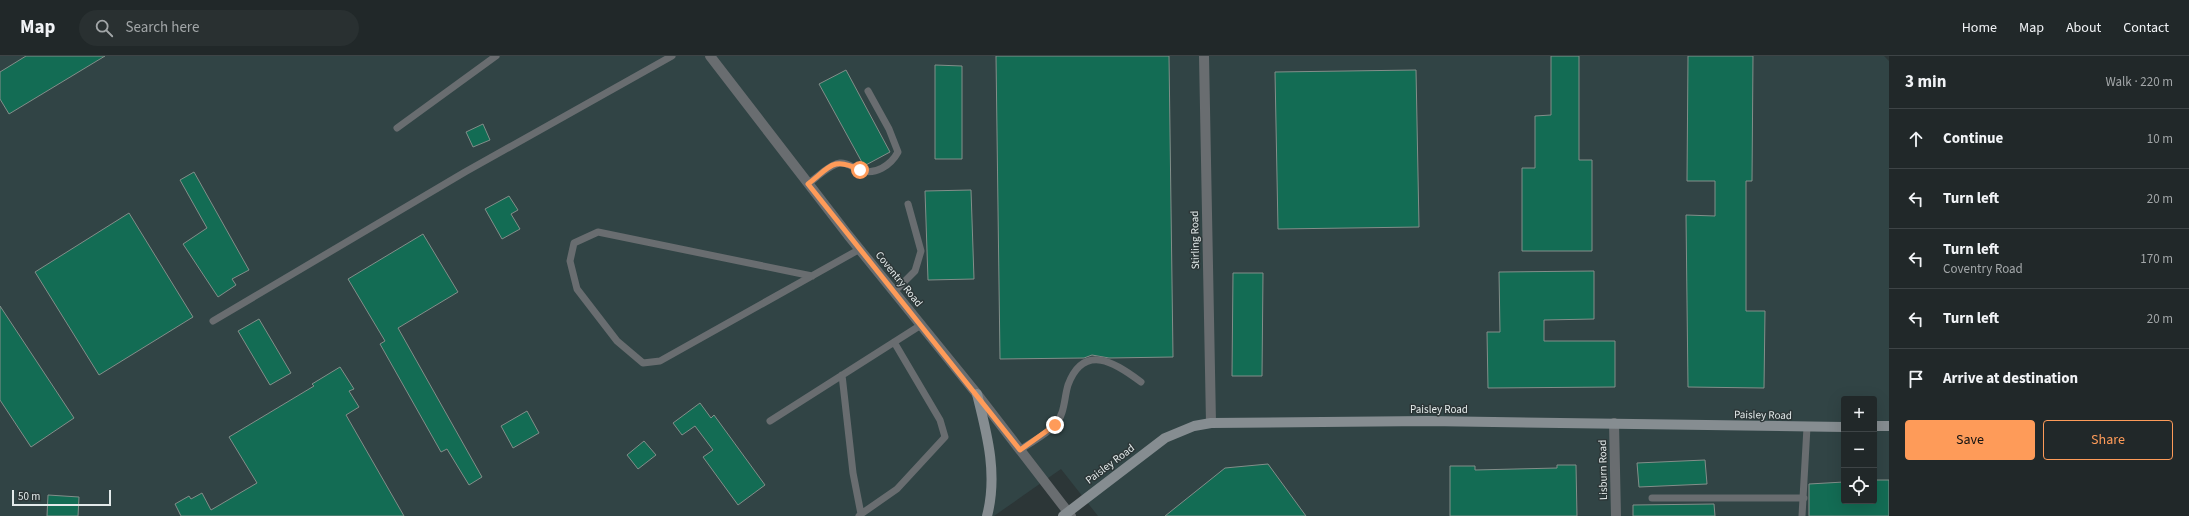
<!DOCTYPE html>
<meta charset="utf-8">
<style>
body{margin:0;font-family:"Source Sans 3",sans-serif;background:#293031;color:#f1f3f6}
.controls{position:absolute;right:12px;bottom:12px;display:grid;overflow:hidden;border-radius:4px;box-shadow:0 4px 16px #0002}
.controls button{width:36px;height:36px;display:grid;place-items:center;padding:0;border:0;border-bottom:1px solid #3e4446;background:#212829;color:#f1f3f6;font:20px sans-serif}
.scale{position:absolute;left:12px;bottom:10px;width:99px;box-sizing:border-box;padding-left:4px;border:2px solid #e3eaea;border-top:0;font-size:11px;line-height:14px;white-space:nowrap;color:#e3eaea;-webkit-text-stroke:3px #2c3637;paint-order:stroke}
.stop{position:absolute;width:12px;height:12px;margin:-9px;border:3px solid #fe9b59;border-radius:50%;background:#fff}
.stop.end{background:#fe9b59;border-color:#fff;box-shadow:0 1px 4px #0008}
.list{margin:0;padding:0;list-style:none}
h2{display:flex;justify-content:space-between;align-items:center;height:52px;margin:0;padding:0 16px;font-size:17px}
h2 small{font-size:13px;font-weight:400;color:#a2a6a8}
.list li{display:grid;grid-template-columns:26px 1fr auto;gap:12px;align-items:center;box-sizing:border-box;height:60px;padding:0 16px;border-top:1px solid #3e4446}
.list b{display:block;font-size:15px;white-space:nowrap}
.list p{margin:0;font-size:13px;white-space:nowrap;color:#a2a6a8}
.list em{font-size:13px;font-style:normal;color:#a2a6a8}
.actions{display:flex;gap:8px;padding:12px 16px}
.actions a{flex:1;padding:9px 0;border:1px solid #fe9b59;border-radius:4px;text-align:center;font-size:14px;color:#fe9b59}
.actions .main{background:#fe9b59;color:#111}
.icon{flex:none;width:22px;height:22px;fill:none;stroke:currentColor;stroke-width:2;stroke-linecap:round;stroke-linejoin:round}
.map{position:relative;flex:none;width:1889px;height:460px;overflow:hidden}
header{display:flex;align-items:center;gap:24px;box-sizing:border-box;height:56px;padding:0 20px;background:#212829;border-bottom:1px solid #3e4446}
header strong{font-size:19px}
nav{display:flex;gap:22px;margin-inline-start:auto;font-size:14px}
.search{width:280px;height:36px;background:#293031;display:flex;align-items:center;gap:10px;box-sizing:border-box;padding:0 14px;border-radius:22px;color:#a2a6a8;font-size:15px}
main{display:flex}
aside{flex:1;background:#212829}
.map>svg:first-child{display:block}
.built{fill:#314445;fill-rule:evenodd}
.building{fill:#136c54;stroke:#838e8a}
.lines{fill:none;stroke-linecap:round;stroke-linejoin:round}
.service{stroke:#696d70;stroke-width:7}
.minor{stroke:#696d70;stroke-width:10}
.tertiary{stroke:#696d70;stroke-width:10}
.secondary{stroke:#868d91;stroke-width:10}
.route{stroke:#fe9b59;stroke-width:5}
.labels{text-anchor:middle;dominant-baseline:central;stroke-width:3;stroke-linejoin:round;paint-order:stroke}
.street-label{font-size:11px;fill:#e3eaea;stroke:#2c3637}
</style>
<header>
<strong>Map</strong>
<div class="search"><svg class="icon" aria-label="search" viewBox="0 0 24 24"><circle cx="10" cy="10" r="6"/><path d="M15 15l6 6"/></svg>Search here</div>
<nav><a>Home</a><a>Map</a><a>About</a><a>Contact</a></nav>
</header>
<main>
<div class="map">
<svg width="1889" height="460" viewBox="0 0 1889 460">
<rect width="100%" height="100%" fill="#2c3637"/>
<path class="built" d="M0,0H1884L1889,5V460H1098L1061,413L994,460H0ZM1844,343H1874V445H1844Z"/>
<path class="building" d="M26,0H105L9,58L0,43V16Z
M996,0H1169L1173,301L1109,302L1092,299L1084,302L1000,303Z
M1551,0H1579V104H1592V195H1522V112H1535V60L1551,59Z
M1688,0H1753L1752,125H1746V255H1765L1764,332L1688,331L1686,159L1715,160V125H1687Z
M935,9L962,10V103H935Z
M846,14L890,96L864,110L819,28Z
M1416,14L1419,171L1278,173L1275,16Z
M483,68L490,84L473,91L466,76Z
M194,116L249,214L232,223L236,229L218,241L183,188L207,172L180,124Z
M971,134L974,223L928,224L925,135Z
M509,140L518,154L511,158L520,173L502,183L485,153Z
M129,157L193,261L99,319L35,216Z
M423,178L458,236L398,272L482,421L469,429L447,393L441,396L380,288L385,285L348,223Z
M1594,215V263L1544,264V285H1615V331L1488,332L1487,276H1500L1499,216Z
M1233,217H1263L1262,320H1232Z
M0,250L74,362L31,391L0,344Z
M259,263L291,317L270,329L238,275Z
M340,311L354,333L349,335L359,351L346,359L404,460H181L175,448L189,440L191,443L202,437L211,454L257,427L229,381L314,330L312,328Z
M700,347L711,362L714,359L765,429L738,449L703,401L713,394L695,370L682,379L673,367Z
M527,355L539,377L513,392L501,370Z
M644,385L656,399L638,413L627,399Z
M1705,404L1707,428L1639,431L1637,407Z
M1268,408L1306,460H1165L1225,412Z
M1557,409H1576L1577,460H1450V410H1475V414L1557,412Z
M1874,424H1889V460H1809V428L1844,426V445H1874Z
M48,439L79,441L78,460H47Z
M1714,448L1715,460H1633V449Z"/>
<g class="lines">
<path class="service" d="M397,72L496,0
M808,128C817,121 829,109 840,107C847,106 853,112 860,114C875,120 891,109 898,96L889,73L868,35
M812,220L598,176L574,187L570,205L577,233L617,285L643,307L660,305L860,193
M894,236L915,215L921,195L908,148
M213,265L465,116L672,0
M842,319L853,417L861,458L859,460
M770,365L921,269
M1020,394C1031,386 1046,379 1055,369C1065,358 1064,342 1068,329C1084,286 1116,307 1141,326
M1652,442H1804
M861,458L897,433L945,381L940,364L894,286
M1802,460L1807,371"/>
<path class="minor" d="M1204,0L1211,367
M1614,367L1616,460"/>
<path class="tertiary" d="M710,0L848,179L977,338L1071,460"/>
<path class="secondary" d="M977,338C987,378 998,418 987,460
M1874,370H1889
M1063,460L1165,382L1194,370L1211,367L1428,365L1844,371"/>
</g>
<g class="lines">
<path class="route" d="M860,114C833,100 830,111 808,128L1020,394L1055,369"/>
</g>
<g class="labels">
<g class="street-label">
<text transform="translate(1195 184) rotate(-91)">Stirling Road</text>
<text transform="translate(899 223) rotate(51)">Coventry Road</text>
<text x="1439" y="353">Paisley Road</text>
<text transform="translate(1763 359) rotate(1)">Paisley Road</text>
<text transform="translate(1110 408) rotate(-37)">Paisley Road</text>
<text transform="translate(1603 414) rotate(-91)">Lisburn Road</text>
</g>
</g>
</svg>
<div class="controls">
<button>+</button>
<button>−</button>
<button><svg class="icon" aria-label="locate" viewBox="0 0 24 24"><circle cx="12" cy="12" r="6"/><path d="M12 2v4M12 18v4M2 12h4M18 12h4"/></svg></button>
</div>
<div class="scale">50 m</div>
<div class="stop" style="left:860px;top:114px"></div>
<div class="stop end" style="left:1055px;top:369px"></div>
</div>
<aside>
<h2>3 min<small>Walk · 220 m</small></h2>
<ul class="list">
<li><svg class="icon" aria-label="ahead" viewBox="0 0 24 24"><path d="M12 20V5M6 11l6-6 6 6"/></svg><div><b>Continue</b></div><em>10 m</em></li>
<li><svg class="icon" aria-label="left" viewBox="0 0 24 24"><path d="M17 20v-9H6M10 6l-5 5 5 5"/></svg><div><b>Turn left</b></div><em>20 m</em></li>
<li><svg class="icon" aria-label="left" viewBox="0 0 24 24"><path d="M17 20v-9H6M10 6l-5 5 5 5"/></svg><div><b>Turn left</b><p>Coventry Road</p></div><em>170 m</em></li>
<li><svg class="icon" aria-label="left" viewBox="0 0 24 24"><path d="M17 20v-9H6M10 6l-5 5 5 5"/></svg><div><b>Turn left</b></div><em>20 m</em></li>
<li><svg class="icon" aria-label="arrive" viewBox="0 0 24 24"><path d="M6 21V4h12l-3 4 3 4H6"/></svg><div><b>Arrive at destination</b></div></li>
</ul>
<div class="actions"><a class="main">Save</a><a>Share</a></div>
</aside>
</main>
